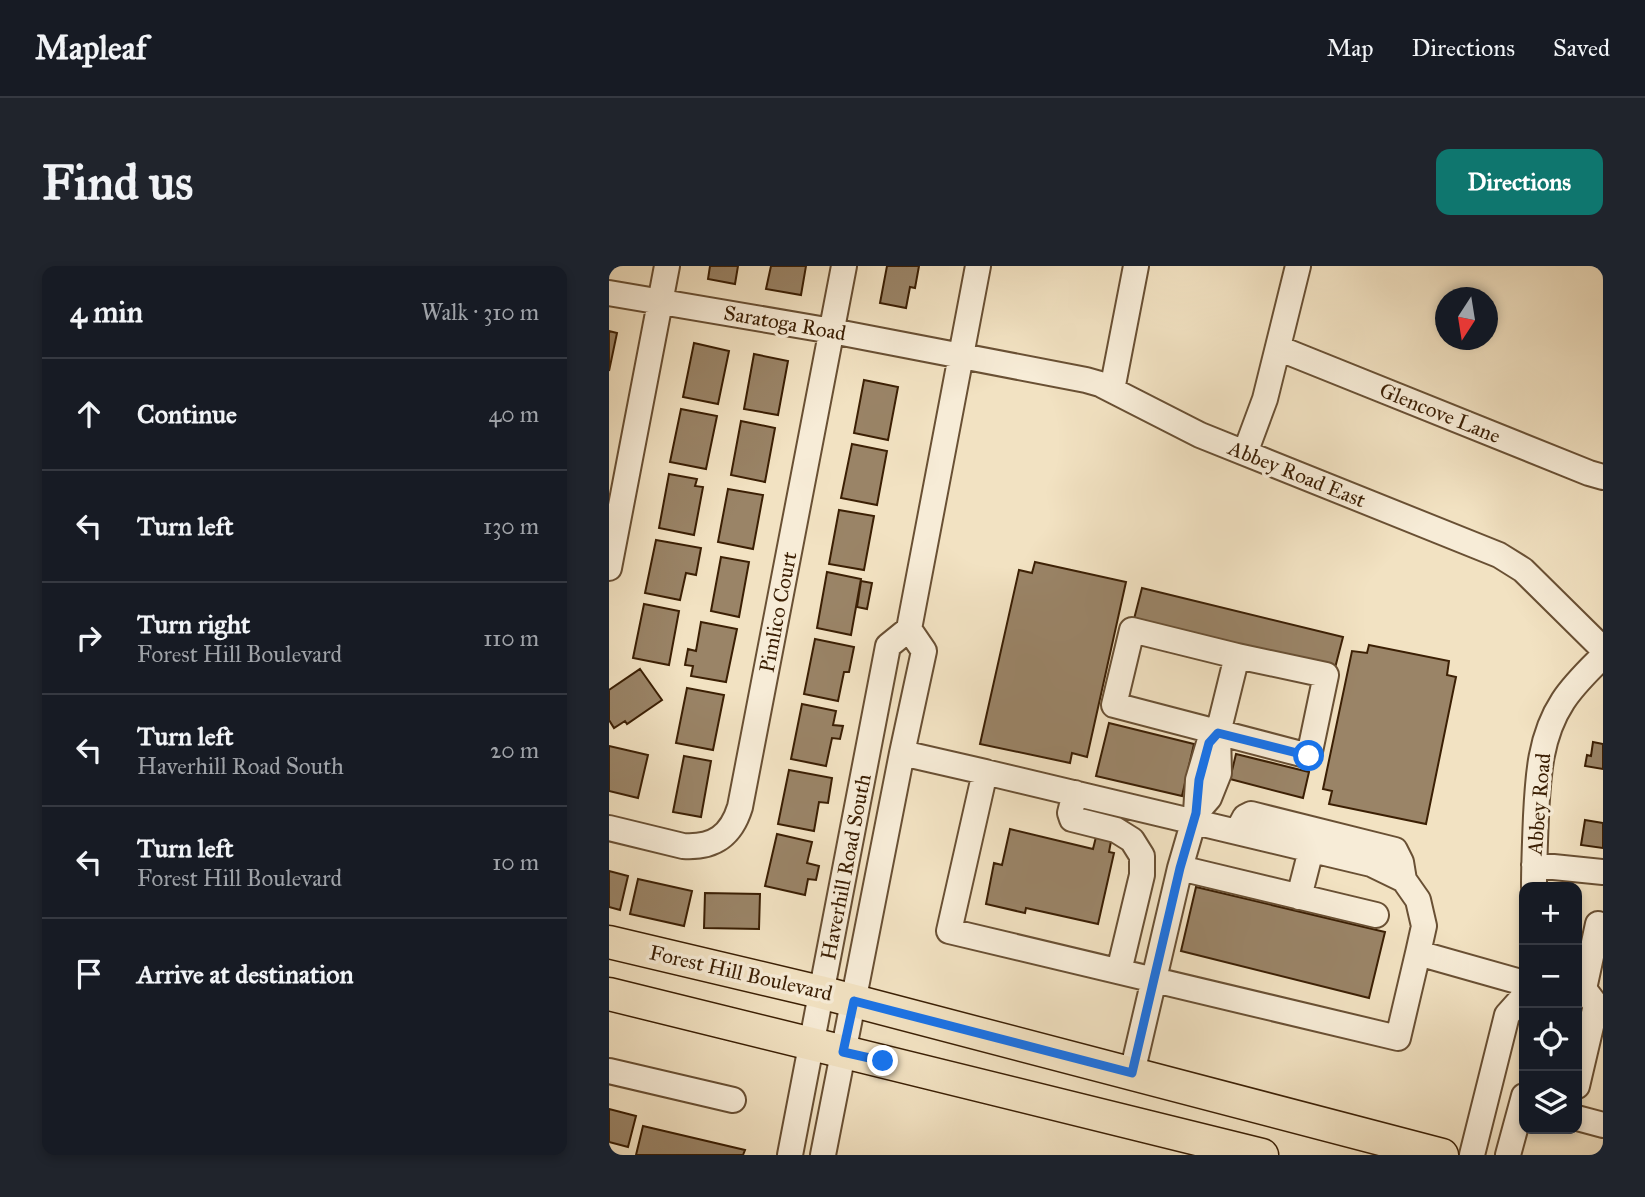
<!DOCTYPE html>
<meta charset="utf-8">
<style>
body{margin:0;font-family:"IM FELL Great Primer",serif;background:#20242c;color:#f1f3f6}
.controls{position:absolute;right:21px;bottom:21px;display:grid;overflow:hidden;border-radius:14px;box-shadow:0 4px 10px #0003}
.controls button{width:63px;height:63px;display:grid;place-items:center;padding:0;border:0;border-bottom:2px solid #363941;background:#171b24;color:#f1f3f6;font:35px sans-serif}
.compass{position:absolute;left:826px;top:21px;width:63px;height:63px;border-radius:50%;background:#171b24;box-shadow:0 4px 10px #0003;rotate:192deg}
.stop{position:absolute;width:21px;height:21px;margin:-16px;border:5px solid #1a73e8;border-radius:50%;background:#fff}
.stop.end{background:#1a73e8;border-color:#fff;box-shadow:0 2px 7px #0008}
.list{margin:0;padding:0;list-style:none}
h2{display:flex;justify-content:space-between;align-items:center;height:91px;margin:0;padding:0 28px;font-size:30px}
h2 small{font-size:23px;font-weight:400;color:#9ea1a6}
.list li{display:grid;grid-template-columns:46px 1fr auto;gap:21px;align-items:center;box-sizing:border-box;height:112px;padding:0 28px;border-top:2px solid #363941}
.list b{display:block;font-size:26px;white-space:nowrap}
.list p{margin:0;font-size:23px;white-space:nowrap;color:#9ea1a6}
.list em{font-size:23px;font-style:normal;color:#9ea1a6}
.icon{flex:none;width:38px;height:38px;fill:none;stroke:currentColor;stroke-width:2;stroke-linecap:round;stroke-linejoin:round}
.map{position:relative;flex:none;width:994px;height:889px;overflow:hidden;border-radius:14px}
header{display:flex;align-items:center;gap:42px;box-sizing:border-box;height:98px;padding:0 35px;background:#171b24;border-bottom:2px solid #363941}
header strong{font-size:33px}
nav{display:flex;gap:38px;margin-inline-start:auto;font-size:24px}
.intro{display:flex;align-items:center;justify-content:space-between;box-sizing:border-box;height:168px;padding:0 42px}
h1{margin:0;font-size:49px}
.button{padding:18px 32px;border-radius:14px;background:#0f766e;color:#fff;font-size:24px;font-weight:700}
main{display:flex;gap:42px;padding:0 42px}
aside{flex:1;background:#171b24;border-radius:14px;box-shadow:0 4px 10px #0003}
.map>svg:first-child{display:block}
.building{fill:#9a8467;stroke:#3b1f04;stroke-width:2}
.lines{fill:none;stroke-linecap:round;stroke-linejoin:round}
.minor-casing{stroke:#695034;stroke-width:28}
.major-casing{stroke:#3b1f04;stroke-width:35}
.minor{stroke:#f7ecd7;stroke-width:24}
.major{stroke:#f2e2c2;stroke-width:32}
.route{stroke:#1a73e8;stroke-width:9}
.labels{text-anchor:middle;dominant-baseline:central;stroke-width:7;stroke-linejoin:round;paint-order:stroke}
.street-label{font-size:21px;fill:#3b1f04;stroke:#f7ecd7}
</style>
<header>
<strong>Mapleaf</strong>
<nav><a>Map</a><a>Directions</a><a>Saved</a></nav>
</header>
<div class="intro"><h1>Find us</h1><a class="button">Directions</a></div>
<main>
<aside>
<h2>4 min<small>Walk · 310 m</small></h2>
<ul class="list">
<li><svg class="icon" aria-label="ahead" viewBox="0 0 24 24"><path d="M12 20V5M6 11l6-6 6 6"/></svg><div><b>Continue</b></div><em>40 m</em></li>
<li><svg class="icon" aria-label="left" viewBox="0 0 24 24"><path d="M17 20v-9H6M10 6l-5 5 5 5"/></svg><div><b>Turn left</b></div><em>130 m</em></li>
<li><svg class="icon" aria-label="right" viewBox="0 0 24 24"><path d="M7 20v-9h11M14 6l5 5-5 5"/></svg><div><b>Turn right</b><p>Forest Hill Boulevard</p></div><em>110 m</em></li>
<li><svg class="icon" aria-label="left" viewBox="0 0 24 24"><path d="M17 20v-9H6M10 6l-5 5 5 5"/></svg><div><b>Turn left</b><p>Haverhill Road South</p></div><em>20 m</em></li>
<li><svg class="icon" aria-label="left" viewBox="0 0 24 24"><path d="M17 20v-9H6M10 6l-5 5 5 5"/></svg><div><b>Turn left</b><p>Forest Hill Boulevard</p></div><em>10 m</em></li>
<li><svg class="icon" aria-label="arrive" viewBox="0 0 24 24"><path d="M6 21V4h12l-3 4 3 4H6"/></svg><div><b>Arrive at destination</b></div></li>
</ul>
</aside>
<div class="map">
<svg width="994" height="889" viewBox="0 0 994 889">
<rect width="100%" height="100%" fill="#f2e2c2"/>
<filter id="stains"><feTurbulence type="fractalNoise" baseFrequency=".00286" numOctaves="4"/><feColorMatrix values="0 0 0 0 .2 0 0 0 0 .09 0 0 0 0 .02 0 0 0 .5 -.17"/></filter>
<radialGradient id="worn" r=".72"><stop offset=".6" stop-color="#630" stop-opacity="0"/><stop offset="1" stop-color="#630" stop-opacity=".3"/></radialGradient>
<path class="building" d="M101,0H129L126,18L99,13Z
M162,0H197L192,29L157,23Z
M278,0H310L306,22L301,21L297,42L271,37Z
M0,65L8,67L0,105Z
M85,77L120,85L109,138L74,131Z
M145,88L179,95L169,149L135,143Z
M255,114L289,121L279,174L245,167Z
M72,143L108,150L97,203L61,196Z
M132,155L166,162L156,216L122,209Z
M243,178L278,185L268,239L232,232Z
M60,208L88,213L86,220L94,221L85,269L50,262Z
M119,223L154,229L144,283L109,276Z
M230,244L265,250L255,304L220,298Z
M47,274L92,282L87,309L77,307L71,334L36,327Z
M112,291L140,296L130,351L102,345Z
M426,296L517,316L478,491L463,487L461,497L371,478L410,304L423,307Z
M218,306L252,313L242,369L208,362Z
M252,315L263,317L258,343L248,341Z
M533,322L734,371L726,402L525,353Z
M35,338L70,345L60,399L24,392Z
M92,356L128,363L117,416L82,410L84,400L76,399L79,383L87,385Z
M206,373L245,381L240,406H235L229,435L195,428Z
M760,379L840,395L838,409L847,411L817,558L720,538L723,525L714,523L743,385L758,387Z
M31,403L53,434L18,458L16,455L5,462L0,454V424Z
M78,422L115,429L104,484L67,477Z
M193,438L227,445L224,459L234,460L231,473L223,472L217,500L182,493Z
M500,457L585,478L573,530L487,510Z
M984,476L994,478V503L976,500L978,489L982,490Z
M0,480L39,489L29,532L0,525Z
M627,488L700,506L694,532L621,513Z
M75,490L102,495L92,551L64,546Z
M180,504L223,512L219,537L210,536L205,565L169,558Z
M976,554L994,557V582L972,579Z
M401,563L484,583L488,567L503,570L500,586L505,587L489,658L417,642L416,647L377,638L385,597L393,599Z
M168,568L203,576L198,597L210,600L207,614L199,613L196,629L156,620Z
M0,605L19,610L11,644L0,641Z
M29,613L83,625L75,660L21,648Z
M587,621L776,666L760,732L572,685Z
M96,627L151,628L150,663L95,662Z
M0,843L27,850L19,881L0,876Z
M34,860L136,884L134,889H27Z"/>
<g class="lines">
<defs>
<path id="minor" d="M0,27L223,65L477,114L491,118L591,169L890,289L914,304L994,383
M669,82L980,207L994,211
M503,124L527,0
M636,187L656,133L689,0
M0,302L58,0
M293,487L376,506
M466,527L461,547L463,553L507,564L523,574L533,590V609L510,705
M587,547L600,532L610,507L609,467L628,390L523,364L505,439L700,490L717,409L628,390
M0,562L74,580C105,582 122,570 131,541L235,0
M628,566L636,551L642,548L786,584L792,596L795,614
M925,599L994,606
M571,602L767,649
M925,621C925,598 926,574 927,550C929,510 931,470 954,435C965,418 980,404 994,390
M690,631L702,584
M809,687L815,660L809,634L795,614L762,598L376,506L340,665L789,772L809,687L915,717
M968,723H975L989,658
M0,805L124,834
M523,807L571,602L587,547L589,514L600,477L604,473
M968,820L987,739L975,723
M968,852L994,859
M181,889C213,719 247,550 279,380L300,363L369,0
M214,889L293,487L315,385L300,363
M863,889L898,749L915,730
M899,889L915,830"/>
<path id="major" d="M0,676L211,726L833,889
M0,728L653,889"/>
</defs>
<use href="#minor" class="minor-casing"/>
<use href="#major" class="major-casing"/>
<use href="#minor" class="minor"/>
<use href="#major" class="major"/>
</g>
<g class="lines">
<path class="route" d="M274,795L234,786L245,735L523,807L571,602L587,547L590,514L600,477L609,467L700,490"/>
</g>
<g class="labels">
<g class="street-label">
<text transform="translate(176 57) rotate(10)">Saratoga Road</text>
<text transform="translate(831 147) rotate(22)">Glencove Lane</text>
<text transform="translate(688 208) rotate(22)">Abbey Road East</text>
<text transform="translate(169 346) rotate(-79)">Pimlico Court</text>
<text transform="translate(930 538) rotate(-85)">Abbey Road</text>
<text transform="translate(237 601) rotate(-79)">Haverhill Road South</text>
<text transform="translate(132 707) rotate(13)">Forest Hill Boulevard</text>
</g>
</g>
<rect width="100%" height="100%" filter="url(#stains)"/>
<rect width="100%" height="100%" fill="url(#worn)"/>
</svg>
<div class="controls">
<button>+</button>
<button>−</button>
<button><svg class="icon" aria-label="locate" viewBox="0 0 24 24"><circle cx="12" cy="12" r="6"/><path d="M12 2v4M12 18v4M2 12h4M18 12h4"/></svg></button>
<button><svg class="icon" aria-label="layers" viewBox="0 0 24 24"><path d="M12 4l9 5-9 5-9-5zM3 14l9 5 9-5"/></svg></button>
</div>
<svg class="compass" viewBox="-18 -18 36 36"><path d="M0-13l5 13h-10z" fill="#e53935"/><path d="M0 13l5-13h-10z" fill="#9ea1a6"/></svg>
<div class="stop" style="left:700px;top:490px"></div>
<div class="stop end" style="left:274px;top:795px"></div>
</div>
</main>
